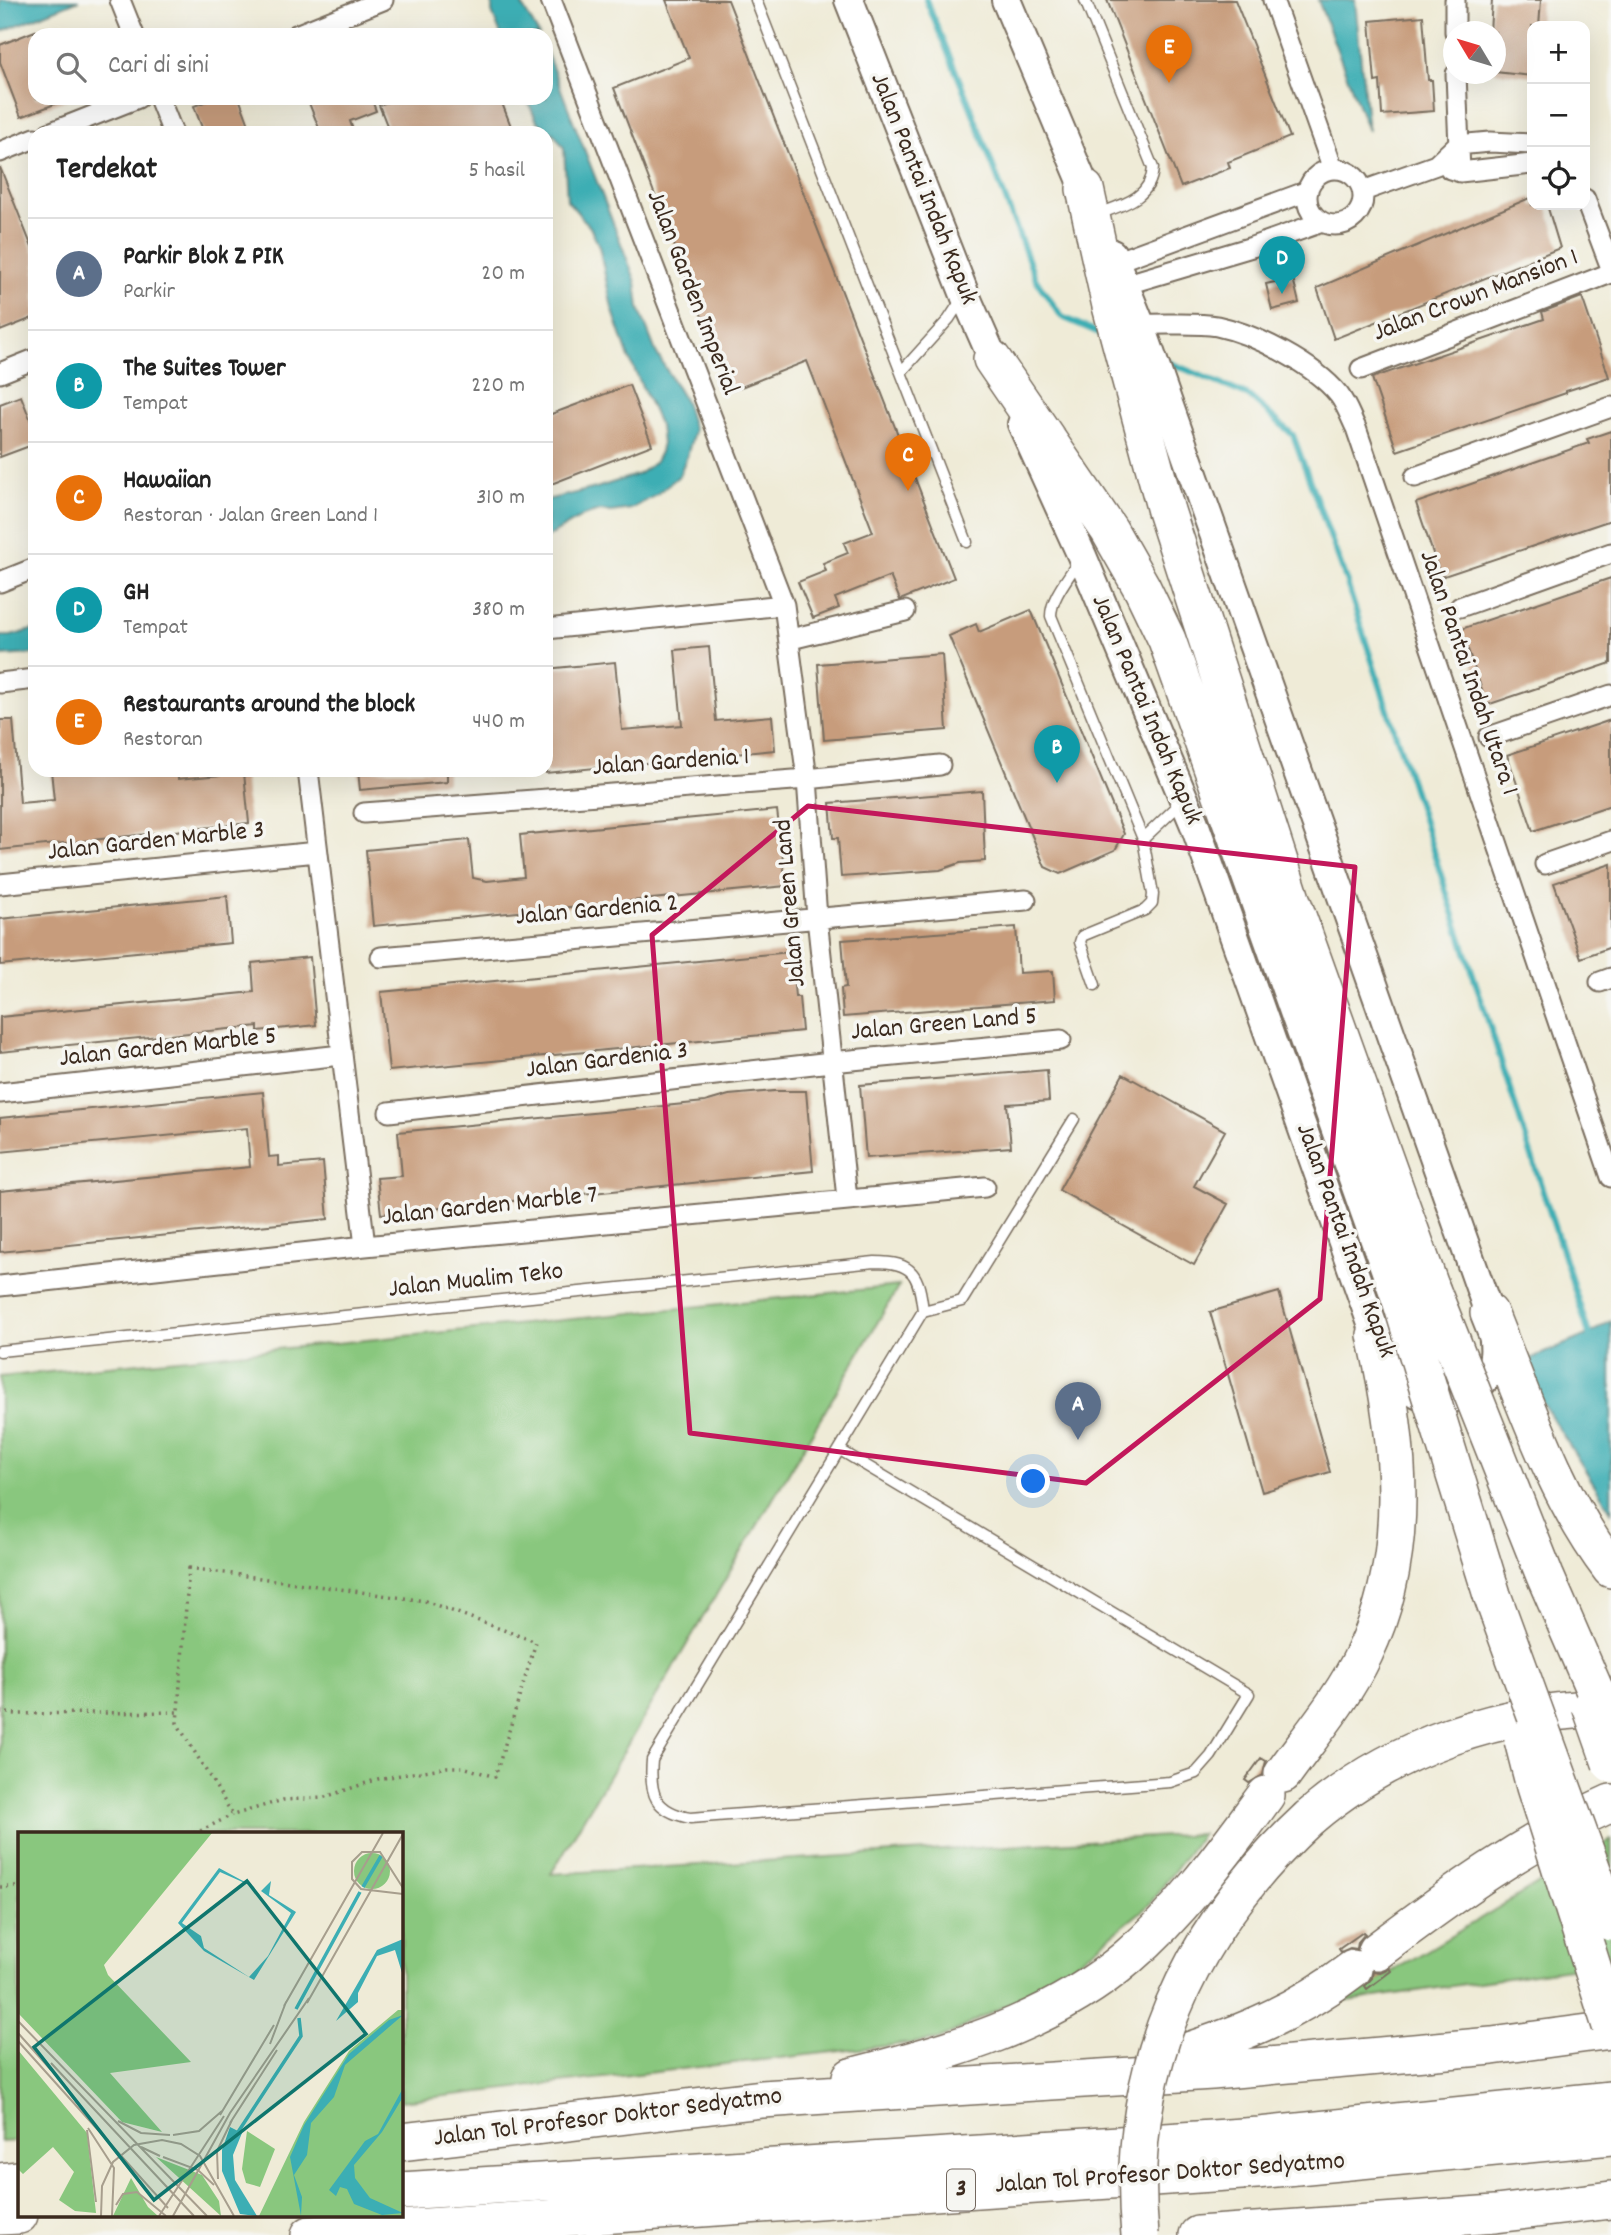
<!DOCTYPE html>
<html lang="id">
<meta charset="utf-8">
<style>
body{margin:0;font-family:Dekko,sans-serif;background:#f2f2f2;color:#222}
.controls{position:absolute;right:21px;top:21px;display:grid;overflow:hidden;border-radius:14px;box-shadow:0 7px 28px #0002}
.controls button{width:63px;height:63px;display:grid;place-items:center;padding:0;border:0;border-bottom:2px solid #e0e0e0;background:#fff;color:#222;font:35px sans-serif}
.compass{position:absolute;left:1443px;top:21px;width:63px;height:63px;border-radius:50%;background:#fff;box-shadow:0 7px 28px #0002;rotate:308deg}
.you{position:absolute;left:1034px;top:1482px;width:24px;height:24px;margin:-18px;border:5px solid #fff;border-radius:50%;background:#1a73e8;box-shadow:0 0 0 10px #1a73e833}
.badge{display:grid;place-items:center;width:46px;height:46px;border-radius:50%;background:#db2777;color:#fff;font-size:23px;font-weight:700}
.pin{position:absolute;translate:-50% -58px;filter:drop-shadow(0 2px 4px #0008)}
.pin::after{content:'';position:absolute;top:37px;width:24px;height:21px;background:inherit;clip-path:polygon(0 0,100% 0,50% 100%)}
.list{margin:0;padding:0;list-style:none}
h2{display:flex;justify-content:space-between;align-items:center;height:91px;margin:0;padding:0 28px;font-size:30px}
h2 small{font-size:23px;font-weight:400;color:#767676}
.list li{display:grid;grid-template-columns:46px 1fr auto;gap:21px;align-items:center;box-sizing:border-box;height:112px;padding:0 28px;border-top:2px solid #e0e0e0}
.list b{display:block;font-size:26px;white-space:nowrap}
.list p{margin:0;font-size:23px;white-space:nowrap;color:#767676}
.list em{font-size:23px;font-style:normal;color:#767676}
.icon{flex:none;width:38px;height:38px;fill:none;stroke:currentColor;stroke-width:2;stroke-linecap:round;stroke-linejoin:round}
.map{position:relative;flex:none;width:1611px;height:2235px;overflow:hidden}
.search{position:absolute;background:#fff;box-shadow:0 7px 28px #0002;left:28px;top:28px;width:525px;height:77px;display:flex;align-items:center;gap:18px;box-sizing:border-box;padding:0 24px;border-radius:21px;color:#767676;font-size:26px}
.panel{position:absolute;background:#fff;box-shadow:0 7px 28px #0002;left:28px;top:126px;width:525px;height:651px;border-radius:21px}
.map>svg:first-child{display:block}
.green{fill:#89c77e;stroke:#62784e;stroke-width:2}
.water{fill:#3caeb4;stroke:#3c6c69;stroke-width:2}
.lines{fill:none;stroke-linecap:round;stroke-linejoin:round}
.stream{stroke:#3caeb4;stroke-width:6}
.building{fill:#c79c7c}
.service-casing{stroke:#7a6e5f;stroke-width:13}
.minor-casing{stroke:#7a6e5f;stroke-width:23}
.secondary-casing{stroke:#7a6e5f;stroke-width:32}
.motorway-casing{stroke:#7a6e5f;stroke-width:40}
.path{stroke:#7a6e5f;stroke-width:3.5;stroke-dasharray:2 5;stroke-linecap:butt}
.service{stroke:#fff;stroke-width:10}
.minor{stroke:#fff;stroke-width:19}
.secondary{stroke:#fff;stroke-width:28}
.motorway{stroke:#fff;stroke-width:37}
.motorway-bridge-casing{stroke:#7a6e5f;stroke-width:40;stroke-linecap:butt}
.motorway-bridge{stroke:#fff;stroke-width:37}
.marked{fill:none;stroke:#c2185b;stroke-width:5;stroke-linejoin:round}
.labels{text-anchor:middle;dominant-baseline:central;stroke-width:7;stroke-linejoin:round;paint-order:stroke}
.shield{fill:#f6f6f2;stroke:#73675e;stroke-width:2}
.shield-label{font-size:24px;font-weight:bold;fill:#3b2a1e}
.street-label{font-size:26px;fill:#3b2a1e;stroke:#f6f6f2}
.inset-river{fill:none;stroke:#3caeb4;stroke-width:3.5}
.inset-road{fill:none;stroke:#a79e8d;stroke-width:2}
.view{fill:#0f766e;fill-opacity:0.15;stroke:#0f766e;stroke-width:3.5}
.inset-edge{fill:none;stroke:#3b2a1e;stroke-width:3.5}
</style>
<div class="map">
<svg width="1611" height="2235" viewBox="0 0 1611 2235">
<rect width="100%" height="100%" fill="#f6f6f2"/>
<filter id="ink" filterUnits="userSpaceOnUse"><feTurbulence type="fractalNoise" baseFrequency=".0143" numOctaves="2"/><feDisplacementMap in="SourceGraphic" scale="14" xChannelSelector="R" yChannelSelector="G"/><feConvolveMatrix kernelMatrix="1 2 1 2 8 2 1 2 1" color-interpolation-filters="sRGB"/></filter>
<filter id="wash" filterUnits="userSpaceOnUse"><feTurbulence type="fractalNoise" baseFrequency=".00686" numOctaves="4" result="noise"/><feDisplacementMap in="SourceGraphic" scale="28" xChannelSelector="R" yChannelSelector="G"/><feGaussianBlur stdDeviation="1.57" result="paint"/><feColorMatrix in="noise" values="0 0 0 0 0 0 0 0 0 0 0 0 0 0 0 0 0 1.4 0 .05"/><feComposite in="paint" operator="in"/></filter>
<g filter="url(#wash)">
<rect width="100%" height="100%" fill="#efebd7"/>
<path class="green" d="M899,1286L551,1874L1202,1834L1148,1906L1057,1979L938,2040L401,2101V1834H19V2141L0,2142V1377Z
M1611,1840V1963L1341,2002Z"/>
<path class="water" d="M0,0H79L0,32Z
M492,0H519L539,35H501L492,12Z
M1318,0H1355L1368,131Z
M546,51L636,282L639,308L656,352L685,401L694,431L687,456L679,476L656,495L631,509L611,512L600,511L583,516L546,538V500L596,488L639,474L655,462L660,452L662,443L660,426L629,358L612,308L599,246L590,227L567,200L564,148L554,134L537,121L526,98H546Z
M35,629V654L0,656V636H11Z
M1611,1321V1511L1518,1364L1589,1334Z"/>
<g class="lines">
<path class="stream" d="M926,0L971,108L1036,280L1062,317L1106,336
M1161,359L1249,396L1293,435L1344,574L1589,1334L1594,1341"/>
</g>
<g id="blocks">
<path class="building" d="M666,0H728L954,578L900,600L890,576L835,598L839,608L813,618L798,582L826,571L823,563L848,553L844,543L873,532L807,361L731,391L661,211L614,88L689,58Z
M1107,0H1235L1290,137L1228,162L1230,168L1181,187Z
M1492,0H1541L1539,26H1532V76L1495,72V32H1490Z
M1423,16L1428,80H1432L1434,111L1382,115L1380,81L1375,82L1370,21Z
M35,31V98L68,99L21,117L0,62V45Z
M215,98H239L252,133H204L194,106Z
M307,98H371L376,111L350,121L354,133H321Z
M399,98H500L512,129L502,133H390L379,105Z
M0,167L35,255V317L0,331Z
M1532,197V205H1547L1560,248L1334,339L1317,288Z
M1293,278L1299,303L1272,310L1266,284Z
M1582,297L1609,377L1566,391V393L1397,451L1372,378L1544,319L1542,312Z
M629,385L652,445L546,486V416Z
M21,396L35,432V444L0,457V404Z
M1611,431V520L1441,577L1416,503L1589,443L1587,439Z
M1611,578V663L1487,705L1461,629Z
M1031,610L1124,834L1115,850L1060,874L1045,867L949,636L976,624L979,632Z
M709,647L716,721L772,716L775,750L546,773V669L615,662L622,730L682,725L675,650Z
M942,654L947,730L824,740L818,664Z
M0,720H13L20,803L54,800L51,770H178V779L244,773L249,823L0,850Z
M1611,720V805L1533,831L1507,755Z
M358,770H447V782L360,790Z
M982,791L985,861L960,863L940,870L841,877L838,838H833L830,803Z
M777,810L786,886L373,926L366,850L469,840L473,878L487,881L524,877L520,835Z
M1611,864V947L1581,958L1554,883Z
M227,896L231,943L0,965V919Z
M1016,927L1019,973L1053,971L1055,1000L843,1017L841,988L846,987L842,940Z
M791,952L795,997H799L802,1031L389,1071L381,992Z
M310,957L316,1025L258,1031V1026L0,1052V1017L254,992L252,963Z
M1047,1070L1049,1101L1007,1104L1011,1147L866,1158L860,1085Z
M1123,1074L1225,1131L1194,1186L1228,1204L1194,1265L1059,1190Z
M775,1091H806L813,1171L381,1214L377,1178L402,1176L398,1132L705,1102L729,1095Z
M263,1092L269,1157L279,1156V1166L323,1162L328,1219L0,1252V1191L250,1167L247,1128L0,1152V1118Z
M1279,1292L1330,1472L1262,1492L1210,1312Z
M1261,1758L1266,1761L1263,1775L1249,1783L1245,1780Z
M1363,1932L1365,1934L1358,1942L1357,1949L1350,1948L1341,1952L1339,1949Z
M1389,1968L1391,1971L1367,1989L1365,1986L1372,1978L1373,1971L1380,1972Z"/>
</g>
</g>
<g filter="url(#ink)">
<use href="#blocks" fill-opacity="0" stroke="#7a6e5f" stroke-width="2"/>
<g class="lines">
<defs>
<path id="service" d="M756,0L967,542
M1085,0L1153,168C1151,198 1123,205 1098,214
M902,371L949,319L962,299
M1079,560C1070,576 1051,597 1051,616L1143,839
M1095,985L1080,942L1082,936L1145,910L1152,903L1153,894L1143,839L1181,803
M0,1351L875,1262C914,1262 919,1275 923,1311
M840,1450L1249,1694L1211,1756L1196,1773L1170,1782L690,1818C655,1811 649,1795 652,1760L923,1311L962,1301L1074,1119"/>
<path id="minor" d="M120,0L134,35
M551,0L784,605L807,779L817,918L847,1198
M1273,0L1333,169
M1455,0V32
M296,35L383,0
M1456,74L1460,172
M159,98L173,133
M49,133L138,98
M0,152L35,138
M1450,169L1460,172L1532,164
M1307 197a28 28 0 1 1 56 0a28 28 0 1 1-56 0Z
M1363,191L1436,165L1457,145L1490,142L1532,144
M1585,199L1611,268
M1115,262L1308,191
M1124,285L1252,247L1322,222
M1140,324C1164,325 1195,322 1217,326C1255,334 1314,364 1339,395C1346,404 1351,418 1356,428L1611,1177
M1361,369L1611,273
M0,373L35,359
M1415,477L1611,407
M0,582L35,568
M1460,607L1611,553
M546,629L784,605
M791,639L905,611
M0,683L35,679
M1489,737L1611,695
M308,770L365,1246
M364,813L807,779L940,765
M1545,864L1611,841
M0,884L317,852
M381,957L1026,900
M1600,982L1611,978
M0,1093L341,1055
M389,1112L831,1062L1061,1040
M0,1286L365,1246L985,1187"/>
<path id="secondary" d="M849,0L965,295L1001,377
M1006,0L1093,207
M1022,424L1082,556L1194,823L1376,1335C1384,1353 1391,1372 1407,1386C1436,1412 1489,1397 1494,1356C1496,1342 1492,1327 1489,1313L1140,324L1112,254"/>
<path id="motorway" d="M1085,189L1111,306L1166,511L1291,899L1431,1289
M992,359L1109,530L1142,588L1167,640L1401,1300
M1489,1313C1523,1397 1555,1496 1611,1569
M1283,1774C1311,1735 1343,1698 1364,1654C1412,1554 1400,1441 1376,1335
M1309,1818C1393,1746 1500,1710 1611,1708
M1377,1951C1451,1895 1526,1841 1611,1803
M1163,2059C1232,2038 1295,2014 1353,1969
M851,2077C949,2052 1050,2024 1128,1957C1182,1911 1224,1852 1266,1795
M401,2142L762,2099L1212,2071L1492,2046L1611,2030
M0,2182L19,2180
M401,2191L1259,2136L1611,2100
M0,2216L19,2215
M310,2235L1256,2170L1611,2136
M1198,2235L1495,2214L1611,2200"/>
</defs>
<use href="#service" class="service-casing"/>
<use href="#minor" class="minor-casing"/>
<use href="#secondary" class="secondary-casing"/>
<use href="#motorway" class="motorway-casing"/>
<path class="path" d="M189,1568L425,1601L536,1642L495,1777L463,1767H447L378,1779L322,1798L283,1800L233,1815L177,1723Z
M0,1712L16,1714L178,1712
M194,1834L232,1815
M0,1887H19"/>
<use href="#service" class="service"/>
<use href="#minor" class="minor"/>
<use href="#secondary" class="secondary"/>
<use href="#motorway" class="motorway"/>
<defs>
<path id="motorway-bridge" d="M1431,1289L1545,1576L1611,1728
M1401,1300L1492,1595L1611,1922
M1591,1706L1611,1763
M1523,1740L1535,1787L1611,2026
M1140,2235C1124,2070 1189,1929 1309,1818"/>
</defs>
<use href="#motorway-bridge" class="motorway-bridge-casing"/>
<use href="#motorway-bridge" class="motorway-bridge"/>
</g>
</g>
<path class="marked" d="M808,806L1355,867L1320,1299L1086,1483L690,1433L652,935Z"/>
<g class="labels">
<rect class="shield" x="947" y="2169.5" width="28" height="41" rx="5"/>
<g class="shield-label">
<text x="961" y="2190">3</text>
</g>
<g class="street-label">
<text transform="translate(923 189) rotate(68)">Jalan Pantai Indah Kapuk</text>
<text transform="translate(692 293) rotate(69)">Jalan Garden Imperial</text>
<text transform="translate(1476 296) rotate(-21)">Jalan Crown Mansion 1</text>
<text transform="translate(1468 673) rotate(71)">Jalan Pantai Indah Utara 1</text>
<text transform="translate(1146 710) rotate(67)">Jalan Pantai Indah Kapuk</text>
<text transform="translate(671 763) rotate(-4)">Jalan Gardenia 1</text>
<text transform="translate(156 842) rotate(-6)">Jalan Garden Marble 3</text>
<text transform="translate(791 903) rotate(-95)">Jalan Green Land</text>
<text transform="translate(597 911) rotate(-5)">Jalan Gardenia 2</text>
<text transform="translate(944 1025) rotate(-5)">Jalan Green Land 5</text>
<text transform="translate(168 1048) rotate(-6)">Jalan Garden Marble 5</text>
<text transform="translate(607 1061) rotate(-7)">Jalan Gardenia 3</text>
<text transform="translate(490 1207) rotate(-6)">Jalan Garden Marble 7</text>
<text transform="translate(1345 1241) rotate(70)">Jalan Pantai Indah Kapuk</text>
<text transform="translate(476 1281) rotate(-6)">Jalan Mualim Teko</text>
<text transform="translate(608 2118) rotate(-7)">Jalan Tol Profesor Doktor Sedyatmo</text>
<text transform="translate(1170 2174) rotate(-4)">Jalan Tol Profesor Doktor Sedyatmo</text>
</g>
</g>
<g transform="translate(18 1832)">
<rect width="385" height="385" fill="#efebd7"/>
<path d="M0,1H194L86,133L90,143L173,230L92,241L144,300L104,290L0,181ZM336 39a18 18 0 1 1 36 0a18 18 0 1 1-36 0ZM380,178H385V384H241L286,290L331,219ZM0,218L69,301L78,381L57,379L41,368L56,340L35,315L5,342L0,337ZM229,299L257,317L242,355L228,351L224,337ZM138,325L184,343L201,369L203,384ZM113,346L130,375L140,384H95Z" fill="#89c77e"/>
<path d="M201,36L238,56L202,40L164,91L183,104L186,116L231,145L250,124L273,81L243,59L253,49L251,63L278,80L236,148L186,119L160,91ZM385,107V144L377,118L359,124L340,161V170L318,189L359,118ZM385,183L327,233L316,265L293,291L289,323L276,343L284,365L283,384L272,325L286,293L331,222L371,188ZM385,256V265L364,300L336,333L337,346L352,366L385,381L364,383L336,372L329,357L322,355L318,364L311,358L347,309L360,302ZM212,295L224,301L215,323L217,348L239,384L222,382L204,339V318Z" fill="#3caeb4"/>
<path class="inset-river" d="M345,55L363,24M278,177L342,60M220,300L283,204L281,186"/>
<path class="inset-road" d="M385,56L362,20H344L334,30V47L343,57L385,62M289,171L385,2M266,174L365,1M0,189L189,384M0,201L33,238M0,209L150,376M252,212L268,170M33,231L176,384M202,283L256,193M100,289L123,301L152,303M212,291L259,218M70,296L96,336L94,384M69,298L78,370M155,303L181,299L204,279M123,315L142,324M145,325L180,338L196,353M200,347L199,319L214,288M98,373L105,362L119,360L148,384M83,384L84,354L95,330L116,313L144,308L163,312L182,324L216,384M141,384L206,284M155,384L212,281L291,166"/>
<path class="view" d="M229,49L348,202L136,368L16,215Z"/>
<rect width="385" height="385" class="inset-edge"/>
</g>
</svg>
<div class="controls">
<button>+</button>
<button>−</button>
<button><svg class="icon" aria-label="locate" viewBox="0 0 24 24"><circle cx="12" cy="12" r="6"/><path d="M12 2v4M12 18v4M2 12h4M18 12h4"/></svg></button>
</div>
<svg class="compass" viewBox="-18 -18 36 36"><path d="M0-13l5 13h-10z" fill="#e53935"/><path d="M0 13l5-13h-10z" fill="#767676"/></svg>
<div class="you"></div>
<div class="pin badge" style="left:1078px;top:1440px;background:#5c6f8a">A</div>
<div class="pin badge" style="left:1057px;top:783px;background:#0f9aa8">B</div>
<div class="pin badge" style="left:908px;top:491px;background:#e8710a">C</div>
<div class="pin badge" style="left:1282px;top:294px;background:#0f9aa8">D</div>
<div class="pin badge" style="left:1169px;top:83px;background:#e8710a">E</div>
<div class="search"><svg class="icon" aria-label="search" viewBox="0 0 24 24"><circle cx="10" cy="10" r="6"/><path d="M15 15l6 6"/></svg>Cari di sini</div>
<section class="panel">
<h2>Terdekat<small>5 hasil</small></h2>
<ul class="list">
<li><span class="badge" style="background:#5c6f8a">A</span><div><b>Parkir Blok Z PIK</b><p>Parkir</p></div><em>20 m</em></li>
<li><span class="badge" style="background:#0f9aa8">B</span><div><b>The Suites Tower</b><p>Tempat</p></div><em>220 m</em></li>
<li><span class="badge" style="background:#e8710a">C</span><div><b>Hawaiian</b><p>Restoran · Jalan Green Land 1</p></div><em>310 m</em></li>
<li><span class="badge" style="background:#0f9aa8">D</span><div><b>GH</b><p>Tempat</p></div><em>380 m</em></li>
<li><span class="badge" style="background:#e8710a">E</span><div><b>Restaurants around the block</b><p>Restoran</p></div><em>440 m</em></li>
</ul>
</section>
</div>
